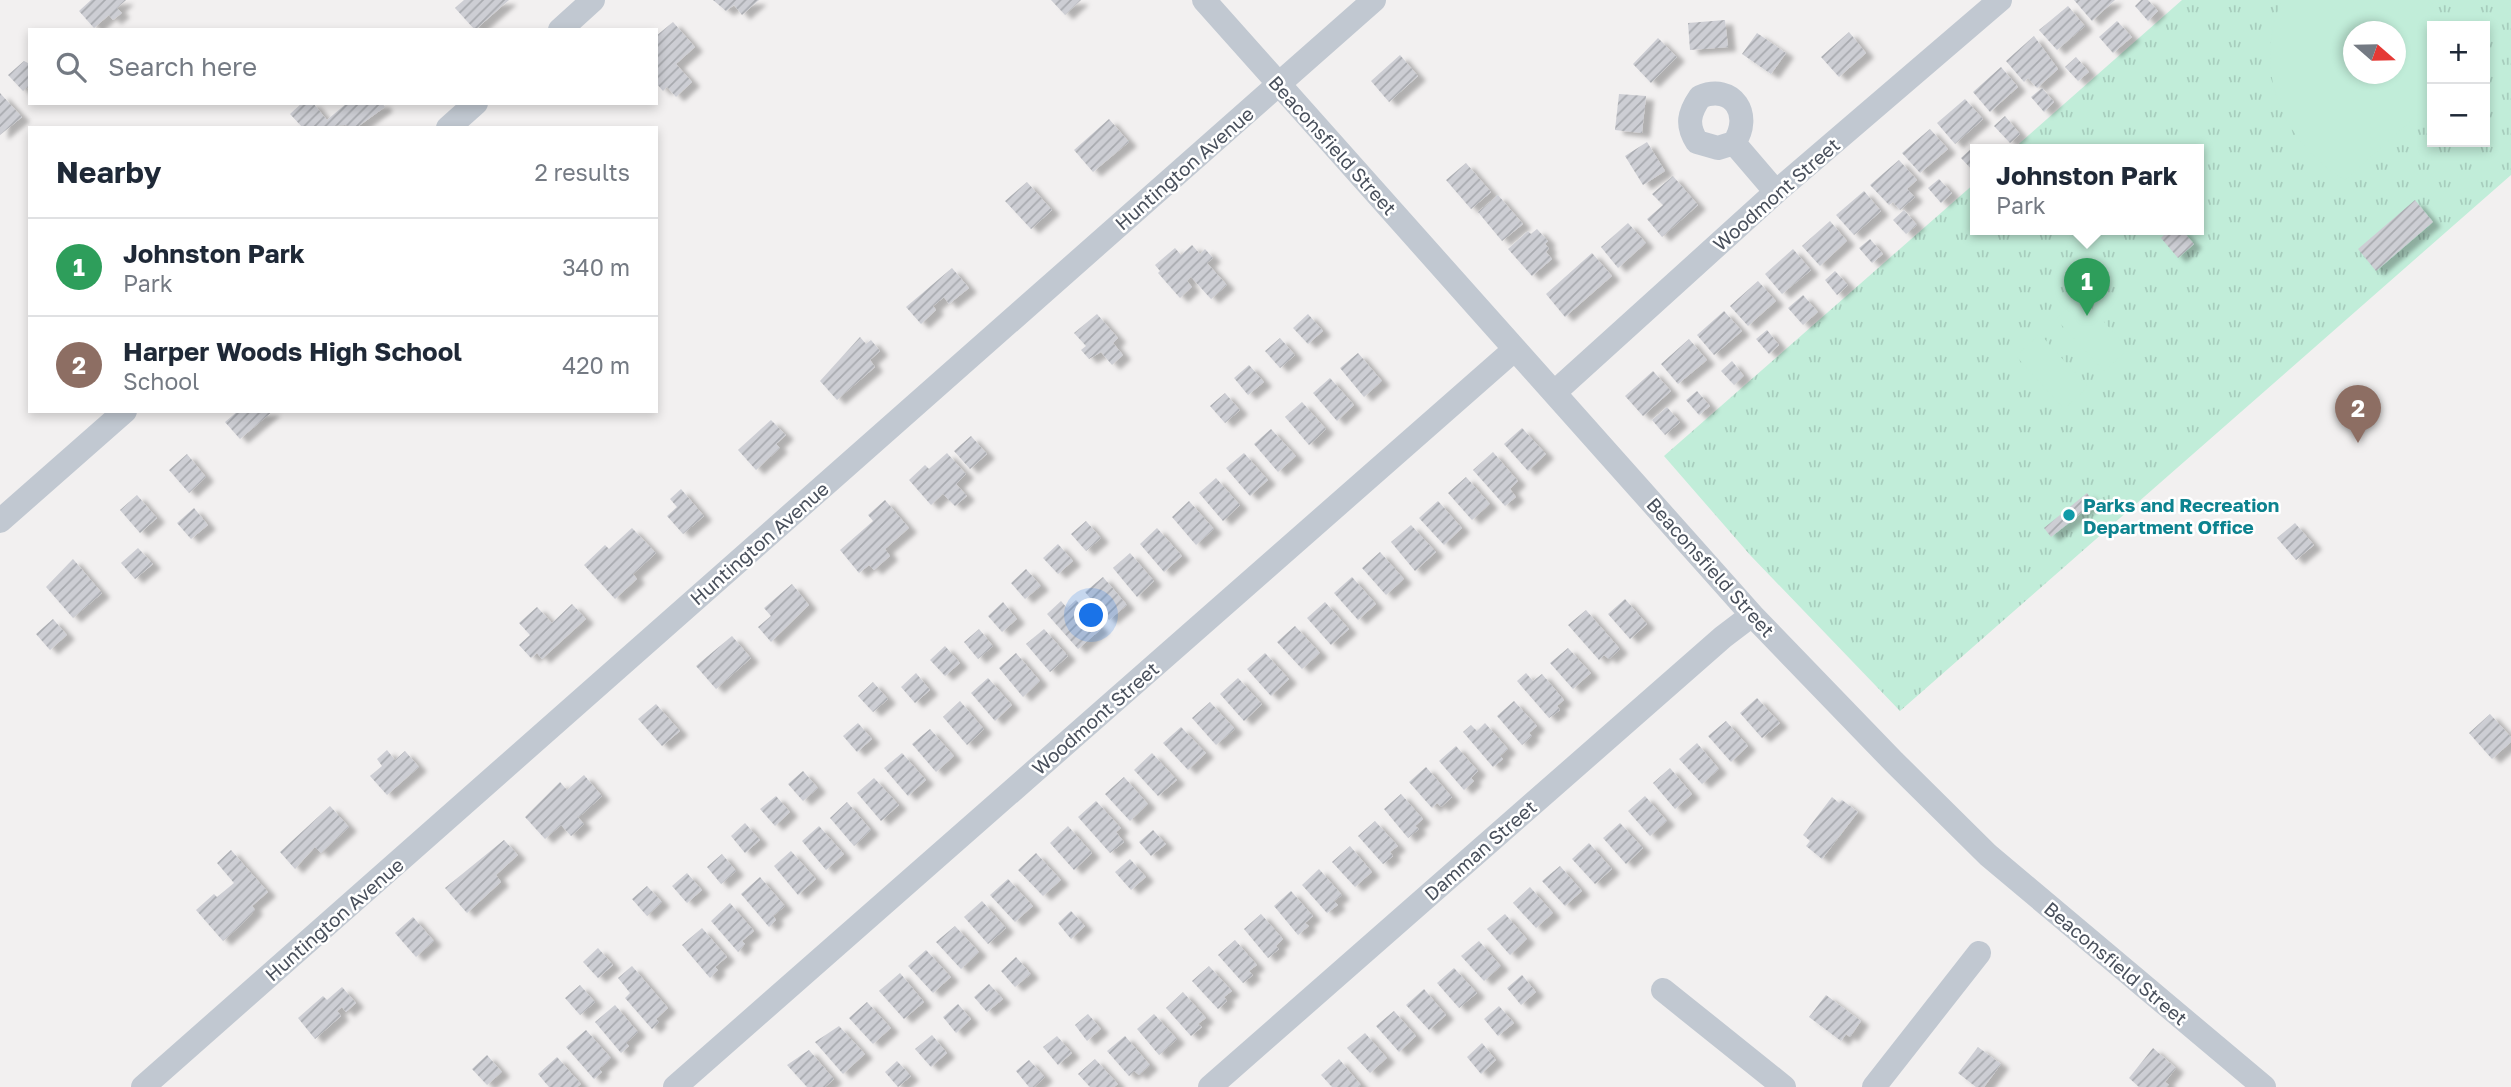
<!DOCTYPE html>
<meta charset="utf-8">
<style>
body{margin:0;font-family:"Golos Text",sans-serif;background:#f2f2f3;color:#1f2937}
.controls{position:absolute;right:21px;top:21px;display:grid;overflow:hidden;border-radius:0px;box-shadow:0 4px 10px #0003}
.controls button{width:63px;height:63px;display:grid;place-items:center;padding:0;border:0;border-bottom:2px solid #e0e1e3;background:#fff;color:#1f2937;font:35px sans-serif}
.compass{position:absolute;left:2343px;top:21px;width:63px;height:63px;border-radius:50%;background:#fff;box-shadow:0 4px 10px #0003;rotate:110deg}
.you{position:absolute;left:1092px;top:616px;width:24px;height:24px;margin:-18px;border:5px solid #fff;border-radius:50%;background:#1a73e8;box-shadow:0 0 0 10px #1a73e833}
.badge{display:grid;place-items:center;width:46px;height:46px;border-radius:50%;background:#2254da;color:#fff;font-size:23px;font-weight:700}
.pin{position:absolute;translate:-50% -58px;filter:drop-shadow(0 2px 4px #0008)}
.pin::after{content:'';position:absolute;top:37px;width:24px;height:21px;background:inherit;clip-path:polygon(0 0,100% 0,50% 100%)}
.popup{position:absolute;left:1970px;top:144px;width:234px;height:91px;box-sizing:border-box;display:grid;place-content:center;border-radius:0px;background:#fff;filter:drop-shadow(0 2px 5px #0005);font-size:23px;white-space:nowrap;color:#747a83}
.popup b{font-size:26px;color:#1f2937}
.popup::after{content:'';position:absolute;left:50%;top:100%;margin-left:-14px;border:14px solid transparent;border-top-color:#fff}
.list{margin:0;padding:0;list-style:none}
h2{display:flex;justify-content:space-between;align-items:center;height:91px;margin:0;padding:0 28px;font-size:30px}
h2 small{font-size:23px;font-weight:400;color:#747a83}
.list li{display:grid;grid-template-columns:46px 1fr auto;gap:21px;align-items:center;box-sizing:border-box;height:98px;padding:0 28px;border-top:2px solid #e0e1e3}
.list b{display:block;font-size:26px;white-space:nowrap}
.list p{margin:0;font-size:23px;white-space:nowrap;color:#747a83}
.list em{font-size:23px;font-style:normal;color:#747a83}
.icon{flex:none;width:38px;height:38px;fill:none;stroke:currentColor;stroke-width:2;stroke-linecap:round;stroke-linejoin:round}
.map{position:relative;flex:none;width:2511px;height:1087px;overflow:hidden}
.search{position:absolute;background:#fff;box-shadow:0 4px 10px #0003;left:28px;top:28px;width:630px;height:77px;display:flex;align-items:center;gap:18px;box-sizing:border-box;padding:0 24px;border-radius:0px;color:#747a83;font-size:26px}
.panel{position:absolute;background:#fff;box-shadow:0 4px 10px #0003;left:28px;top:126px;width:630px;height:287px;border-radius:0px}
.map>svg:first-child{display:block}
.park{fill:url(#park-tufts);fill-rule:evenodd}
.pitch{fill:#c1edd9;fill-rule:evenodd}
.building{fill:url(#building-hatch);filter:url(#shadow)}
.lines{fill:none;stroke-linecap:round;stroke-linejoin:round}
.minor{stroke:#c1c8d1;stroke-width:24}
.culture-dot{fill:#0f9aa8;stroke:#fff;stroke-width:2.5}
.labels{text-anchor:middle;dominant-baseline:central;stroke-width:5;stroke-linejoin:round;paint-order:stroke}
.street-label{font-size:19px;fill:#49505c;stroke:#fff}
.culture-label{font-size:19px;font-weight:bold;fill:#0d838f;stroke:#fff;text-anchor:start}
</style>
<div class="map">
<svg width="2511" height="1087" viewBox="0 0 2511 1087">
<defs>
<pattern id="park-tufts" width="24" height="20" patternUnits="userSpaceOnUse" patternTransform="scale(1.75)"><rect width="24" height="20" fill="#c1edd9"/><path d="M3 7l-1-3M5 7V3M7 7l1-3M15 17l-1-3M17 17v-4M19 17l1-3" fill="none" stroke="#a7cdbd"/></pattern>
<pattern id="building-hatch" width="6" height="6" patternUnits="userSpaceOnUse" patternTransform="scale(1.75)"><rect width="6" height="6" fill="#cdced4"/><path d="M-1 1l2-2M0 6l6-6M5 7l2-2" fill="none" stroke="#a8aaaf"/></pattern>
<filter id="shadow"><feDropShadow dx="8" dy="4.5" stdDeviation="2" flood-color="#0004"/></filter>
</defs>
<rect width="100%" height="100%" fill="#f2f0f0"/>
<path class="park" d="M2182,0H2511V175L1900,711L1751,556L1664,456L1975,183V230H2199V150H2012ZM2432,26H2485V142H2432ZM2354,32H2396V74H2354Z"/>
<path class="pitch" d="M2282,0H2429L2452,26H2432V102L2345,180C2281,141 2252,70 2282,0ZM2354,32H2396V74H2354Z
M2080,296L2129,349L2104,371L2056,319Z
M2040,334L2088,387L2064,409L2016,356Z"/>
<path class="building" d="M91,0H126L117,8L122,13L113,20L109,15L94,28L79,11Z
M464,0H509L475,30L455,8Z
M713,0H759L742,15L734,5L726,11Z
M1051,0H1081L1065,15Z
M2074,0H2115L2092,21Z
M2141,0H2148L2158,11L2148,21L2135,6Z
M2068,6L2085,26L2057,50L2039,30Z
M1725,20L1728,47L1690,50L1688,23Z
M2117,21L2132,37L2113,53L2099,37Z
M673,22L695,47L676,64L692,82L676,97L667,87L663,91L656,83V36Z
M1849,32L1866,53L1839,77L1821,57Z
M1757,33L1786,53L1771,74L1742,54Z
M2034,36L2058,69L2037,88L2028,78L2024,82L2006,61Z
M1658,38L1677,57L1651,83L1633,64Z
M1400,55L1418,76L1389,102L1371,81Z
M2076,57L2089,72L2078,81L2065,67Z
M24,61L30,64V91L27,87L23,91L8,75Z
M2001,67L2018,87L1990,112L1973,92Z
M2042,88L2054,102L2044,112L2031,97Z
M0,93L22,117L0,135Z
M1619,94L1646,96L1642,133L1615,130Z
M1965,99L1983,119L1955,144L1937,123Z
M302,103H313L327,120L347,103H382L385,107L356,128L345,125L303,128L290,114Z
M2005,116L2020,134L2010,143L1994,126Z
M1109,119L1129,142L1093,172L1074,150Z
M1930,129L1948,149L1920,173L1902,153Z
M1647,142L1665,171L1643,185L1625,156Z
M1972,148L1975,152V173L1961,158Z
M1899,160L1917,180L1907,189L1915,197L1900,210L1893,202L1889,205L1870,185Z
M1466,163L1491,192L1471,209L1446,180Z
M1673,176L1698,205L1662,237L1647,219L1663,205L1652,194Z
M1939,179L1952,193L1941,203L1928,188Z
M1027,182L1052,210L1031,229L1005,201Z
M1864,191L1881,211L1854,235L1836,215Z
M1498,195L1523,224L1502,241L1478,212Z
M2415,200L2433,222L2376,271L2358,249Z
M1904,210L1917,225L1906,234L1893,220Z
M1830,221L1847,241L1820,266L1802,246Z
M1628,223L1646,243L1618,268L1601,247Z
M1537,229L1548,241L1545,244L1549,248L1546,252L1552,259L1532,276L1508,249L1528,231L1531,234Z
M2169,230H2182L2194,244L2178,258L2161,238Z
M1870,239L1883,254L1872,263L1859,248Z
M1192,245L1200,254L1205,249L1213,258L1207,263L1227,285L1211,299L1191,277L1187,281L1192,287L1180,298L1158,273L1160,271L1155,265L1175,248L1181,255Z
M1793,249L1811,270L1782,294L1765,274Z
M1592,253L1612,276L1565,317L1546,294Z
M952,268L969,288L949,304L944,297L933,306L936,310L921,324L906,307Z
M1835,271L1848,285L1837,295L1825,280Z
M1758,281L1776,301L1748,326L1730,306Z
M1803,295L1818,312L1803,325L1788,308Z
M1724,311L1742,331L1714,355L1697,335Z
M1097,314L1118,338L1113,343L1123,355L1112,365L1101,352L1089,359L1081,350L1086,346L1074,333Z
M1308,314L1323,331L1308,344L1293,328Z
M1767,330L1779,345L1769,354L1756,339Z
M860,337L866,344L871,340L880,351L870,360L875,367L837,400L820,381Z
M1280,338L1295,355L1280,368L1265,351Z
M1689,339L1707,360L1678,384L1661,364Z
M1358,353L1382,381L1364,397L1340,368Z
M1732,361L1744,376L1734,385L1721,371Z
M1249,365L1264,382L1248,395L1234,378Z
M1653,371L1671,391L1643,416L1625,396Z
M1330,378L1354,405L1337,421L1313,393Z
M1697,391L1710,406L1699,415L1686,400Z
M1225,393L1240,410L1225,423L1210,406Z
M1302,402L1326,429L1309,445L1285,417Z
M1667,407L1680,422L1665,435L1652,420Z
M238,411H273L240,439L225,422Z
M771,420L786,435L776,444L780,448L756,470L738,450Z
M1522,428L1546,454L1528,471L1504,444Z
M1271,429L1296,456L1278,472L1254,444Z
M971,436L987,454L970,469L954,451Z
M1493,452L1518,481L1510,489L1516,497L1505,506L1473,470Z
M947,453L966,474L956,484L967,496L955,506L943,494L931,505L909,480L925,465L929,469Z
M1244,453L1268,480L1250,496L1226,468Z
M187,454L206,477L189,493L169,470Z
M1466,477L1490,504L1472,520L1448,493Z
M1216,478L1240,505L1223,521L1199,493Z
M681,489L704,516L683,534L667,516L677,507L670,499Z
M2087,493L2094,503L2051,537L2044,528Z
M137,495L157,518L140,533L120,510Z
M885,500L909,528L885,549L890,556L874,570L869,565L859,573L840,550L873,521L868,515Z
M1189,501L1214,529L1196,545L1172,517Z
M1438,501L1462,528L1444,545L1419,518Z
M194,508L208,525L191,539L177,523Z
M1086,521L1101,538L1086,551L1071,534Z
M2295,523L2314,545L2296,560L2277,538Z
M1411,525L1436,552L1415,571L1391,542Z
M632,528L656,553L633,574L637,579L615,599L584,565L605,545L609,549Z
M1157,528L1182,556L1164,572L1140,544Z
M1058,544L1073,561L1058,574L1043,558Z
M138,548L153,564L135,579L121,563Z
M1380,552L1404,579L1386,595L1362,568Z
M1130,553L1154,581L1137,597L1113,568Z
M73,559L102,593L73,618L46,587Z
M1026,569L1041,586L1025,599L1011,583Z
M1103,577L1127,605L1109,620L1085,592Z
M1352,577L1376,604L1358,620L1334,593Z
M792,584L809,605L771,642L758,627L771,616L764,608Z
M1625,599L1647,624L1630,639L1608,614Z
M1076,600L1101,629L1078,649L1047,614L1061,601L1067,608Z
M1003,602L1017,619L1002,632L988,616Z
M1325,602L1349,629L1331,645L1307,618Z
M572,604L586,619L542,659L537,653L531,658L519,645L530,635L519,623L537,607L552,623Z
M1586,610L1620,649L1609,659L1604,655L1599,660L1568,625Z
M53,619L67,635L50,650L36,634Z
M1295,626L1320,653L1302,669L1277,642Z
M979,629L993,646L978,659L964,642Z
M1044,629L1068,656L1050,672L1026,644Z
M732,636L751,658L716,689L696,666Z
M945,646L960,663L945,676L930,660Z
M1568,648L1591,673L1573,689L1550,663Z
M1016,653L1040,681L1023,697L999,668Z
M1265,653L1289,679L1271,696L1247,669Z
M916,673L930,690L915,703L901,687Z
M1526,673L1533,681L1542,674L1564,700L1557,706L1560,710L1549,718L1517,681Z
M988,678L1012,705L995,721L971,693Z
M1238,678L1262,704L1244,721L1220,694Z
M873,682L888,699L873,712L858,696Z
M1757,698L1780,723L1762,738L1740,713Z
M960,701L984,729L967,745L943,717Z
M1514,701L1537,726L1529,733L1532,736L1522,745L1497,716Z
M1210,702L1235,729L1216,745L1192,718Z
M656,704L680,731L662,746L638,719Z
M2490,714L2511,737V742L2492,759L2469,733Z
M1726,721L1748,746L1731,762L1708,736Z
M858,723L872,739L857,752L843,736Z
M1485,723L1508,749L1500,756L1503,759L1493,767L1463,732L1471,725L1477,731Z
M1181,727L1206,753L1188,770L1163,743Z
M930,729L954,756L936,772L912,744Z
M1697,743L1719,769L1702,784L1679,759Z
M1456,746L1478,771L1471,778L1474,781L1464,790L1439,761Z
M387,750L395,760L405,751L419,767L387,795L370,776L382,766L377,759Z
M902,753L926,780L908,796L884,768Z
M1152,753L1177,780L1158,796L1134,770Z
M1426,767L1452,797L1441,807L1437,803L1432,808L1409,782Z
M1670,768L1692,794L1675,809L1653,783Z
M803,771L818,788L803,801L788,784Z
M584,775L602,796L579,817L575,814L584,824L571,836L561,825L545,839L525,817L560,782L567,790Z
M1124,777L1148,804L1130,821L1105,794Z
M874,778L899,805L881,821L857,793Z
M1401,794L1423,819L1415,826L1419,829L1408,838L1384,809Z
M776,796L790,812L775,826L760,809Z
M1645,796L1667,821L1650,836L1628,811Z
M1832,797L1839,803L1842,800L1858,812L1822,859L1806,846L1810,841L1803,835Z
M1096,801L1121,828L1116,832L1124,842L1110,853L1078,817Z
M847,802L871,830L854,846L830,818Z
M330,806L349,827L321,853L315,847L295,869L280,852Z
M1375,821L1398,846L1390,852L1393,856L1383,864L1358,836Z
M745,823L760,840L745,853L731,836Z
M1620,823L1643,848L1626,864L1603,838Z
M819,826L844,854L826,870L802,841Z
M1068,826L1092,853L1074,870L1050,843Z
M1153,830L1166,844L1151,856L1139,842Z
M504,840L518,855L496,875L501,882L467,913L445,888Z
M1589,843L1612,869L1595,884L1572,859Z
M1350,846L1372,872L1355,887L1332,862Z
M231,850L268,892L252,906L255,910L241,925L223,941L196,910L214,894L217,897L234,883L217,863Z
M791,851L816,879L798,895L774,866Z
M1036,853L1061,880L1043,896L1018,870Z
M722,854L736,871L721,884L707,867Z
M1130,859L1146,877L1131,890L1115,872Z
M1560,866L1582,891L1565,906L1542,881Z
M1319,869L1342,895L1334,901L1338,905L1327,913L1302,885Z
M687,873L702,890L687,903L672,886Z
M760,877L785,906L773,916L776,920L769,927L741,894Z
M1008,879L1033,906L1015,922L990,895Z
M647,886L662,902L647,916L632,899Z
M1530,887L1553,913L1536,928L1513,903Z
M1291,891L1313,916L1305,923L1309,926L1298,935L1274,906Z
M982,901L1006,928L988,944L964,917Z
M730,903L754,931L742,941L745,944L738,952L711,921Z
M1071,911L1085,926L1071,939L1058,923Z
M1261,914L1283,939L1276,946L1279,949L1268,958L1244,929Z
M1505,914L1527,939L1510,955L1487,929Z
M413,917L434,941L416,957L395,933Z
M955,926L979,952L961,969L936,942Z
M702,928L727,957L715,967L718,970L710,978L682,945Z
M1235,940L1257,965L1249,971L1253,975L1243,983L1218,955Z
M1479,941L1501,966L1484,981L1461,956Z
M598,948L613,965L598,978L583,962Z
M926,950L951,977L933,993L908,966Z
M1016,957L1031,974L1015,987L1001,971Z
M632,966L668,1008L656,1019L659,1022L652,1029L625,998L630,993L618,978Z
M1209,966L1232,991L1224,997L1227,1001L1218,1009L1192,981Z
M1454,968L1477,993L1459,1008L1437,983Z
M900,973L924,1002L904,1019L879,991Z
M1522,975L1536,992L1521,1005L1507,988Z
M989,984L1003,999L987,1012L974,997Z
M580,985L595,1002L580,1015L565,998Z
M342,987L356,1003L346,1012L342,1007L337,1011L341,1016L315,1039L298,1018L323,996L327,1000Z
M1424,989L1446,1015L1429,1030L1406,1005Z
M1183,992L1206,1018L1198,1024L1202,1027L1191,1036L1166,1008Z
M1826,995L1861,1021L1850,1037L1846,1034L1841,1041L1809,1017Z
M867,1002L891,1028L873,1044L849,1018Z
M958,1004L971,1019L956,1033L943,1017Z
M615,1005L638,1032L626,1043L629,1046L621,1053L595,1022Z
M1499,1006L1514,1023L1498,1036L1484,1019Z
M1394,1011L1416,1036L1399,1052L1376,1026Z
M1088,1014L1101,1029L1087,1041L1075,1025Z
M1154,1014L1177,1039L1159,1055L1137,1029Z
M839,1026L865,1054L843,1074L815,1042Z
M586,1030L611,1058L599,1069L602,1072L594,1079L566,1047Z
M1365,1033L1387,1058L1370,1073L1347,1048Z
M932,1035L947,1053L931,1067L915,1049Z
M1057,1036L1072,1053L1058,1065L1043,1047Z
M1125,1036L1150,1065L1139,1075L1134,1071L1129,1076L1107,1051Z
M1482,1043L1496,1060L1481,1074L1467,1057Z
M1978,1047L2001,1064L1984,1087H1976L1958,1073Z
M2153,1048L2176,1068L2165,1082L2169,1085L2167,1087H2139L2129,1078Z
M809,1050L834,1079L825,1087H807L787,1065Z
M487,1055L502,1072L487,1085L472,1069Z
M557,1057L581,1084L577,1087H549L538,1074Z
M1095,1059L1118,1084L1114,1087H1090L1078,1074Z
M1339,1059L1361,1085L1359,1087H1332L1321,1075Z
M1029,1060L1045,1077L1034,1087H1029L1016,1071Z
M897,1061L911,1076L898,1087L885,1072Z"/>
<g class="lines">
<path class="minor" d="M1204,0L1752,615L1894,762L1988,855L2264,1087
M560,30L593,0
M448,128L476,103
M1734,143L1718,148L1697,142C1686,125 1689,113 1700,97C1733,83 1753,115 1734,143L1776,192
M1555,392L1776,192L2000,0
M0,521L125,411
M1663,990L1784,1087
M143,1087L1374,0
M675,1087L1515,349
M1210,1087L1723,637L1752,615
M1874,1087L1979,953"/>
</g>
<circle class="culture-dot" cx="2069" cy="515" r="7"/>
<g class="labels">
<g class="street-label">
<text transform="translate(1333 145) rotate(48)">Beaconsfield Street</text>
<text transform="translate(1184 168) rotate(-41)">Huntington Avenue</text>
<text transform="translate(1776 194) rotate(-41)">Woodmont Street</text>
<text transform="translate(759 543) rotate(-41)">Huntington Avenue</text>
<text transform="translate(1711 567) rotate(48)">Beaconsfield Street</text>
<text transform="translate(1095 718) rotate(-41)">Woodmont Street</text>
<text transform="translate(1480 850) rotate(-41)">Damman Street</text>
<text transform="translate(334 919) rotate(-41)">Huntington Avenue</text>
<text transform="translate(2116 963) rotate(40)">Beaconsfield Street</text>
</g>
<g class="culture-label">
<text x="2083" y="504">Parks and Recreation<tspan x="2083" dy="22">Department Office</tspan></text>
</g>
</g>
</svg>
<div class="controls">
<button>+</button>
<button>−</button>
</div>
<svg class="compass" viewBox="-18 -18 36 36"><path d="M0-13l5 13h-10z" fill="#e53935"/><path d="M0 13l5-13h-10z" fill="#747a83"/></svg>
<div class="you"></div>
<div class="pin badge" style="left:2087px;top:316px;background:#2e9e5b">1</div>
<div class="popup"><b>Johnston Park</b>Park</div>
<div class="pin badge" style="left:2358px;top:443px;background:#8d6e63">2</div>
<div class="search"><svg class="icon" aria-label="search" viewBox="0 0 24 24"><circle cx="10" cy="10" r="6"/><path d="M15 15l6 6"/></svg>Search here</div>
<section class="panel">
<h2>Nearby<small>2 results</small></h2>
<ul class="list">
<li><span class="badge" style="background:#2e9e5b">1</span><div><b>Johnston Park</b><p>Park</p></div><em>340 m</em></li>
<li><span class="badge" style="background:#8d6e63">2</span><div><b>Harper Woods High School</b><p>School</p></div><em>420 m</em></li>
</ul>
</section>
</div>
